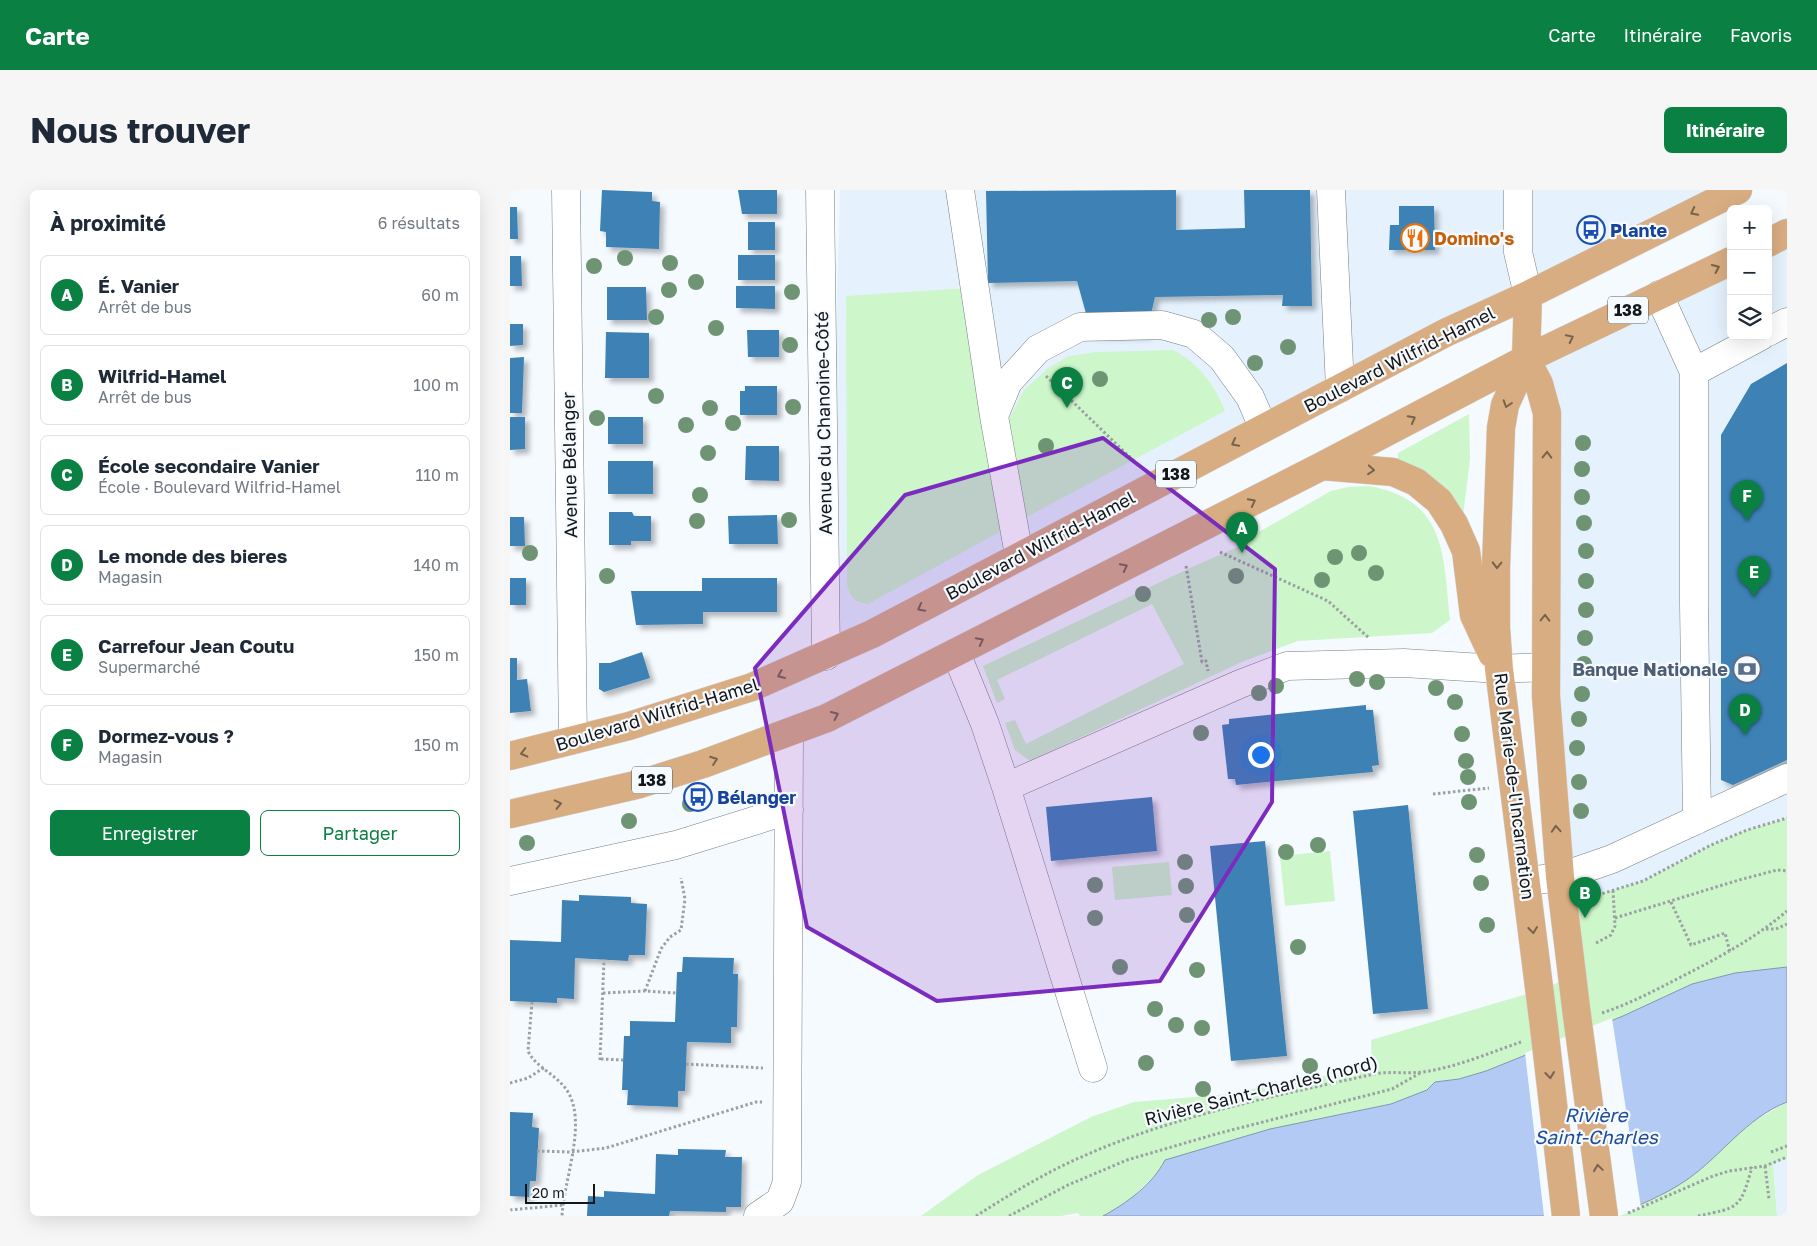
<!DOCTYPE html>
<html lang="fr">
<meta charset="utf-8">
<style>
body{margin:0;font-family:"Golos Text",sans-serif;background:#f6f6f7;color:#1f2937}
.controls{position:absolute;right:15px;top:15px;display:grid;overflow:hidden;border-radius:8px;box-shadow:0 5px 20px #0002}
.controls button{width:45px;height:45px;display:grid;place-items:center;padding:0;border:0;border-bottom:1px solid #e0e1e3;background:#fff;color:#1f2937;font:25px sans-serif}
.scale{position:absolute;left:15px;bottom:12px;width:70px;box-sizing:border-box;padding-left:5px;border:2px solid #141618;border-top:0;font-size:14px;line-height:18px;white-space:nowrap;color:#141618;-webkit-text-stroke:4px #f5faff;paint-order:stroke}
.you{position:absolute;left:750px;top:564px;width:18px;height:18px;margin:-12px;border:4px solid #fff;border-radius:50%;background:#1a73e8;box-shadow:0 0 0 8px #1a73e833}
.badge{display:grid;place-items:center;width:32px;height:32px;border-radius:50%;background:#0b8043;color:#fff;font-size:16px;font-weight:700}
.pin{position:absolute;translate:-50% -41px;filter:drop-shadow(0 1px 2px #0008)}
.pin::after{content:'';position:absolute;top:26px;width:18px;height:15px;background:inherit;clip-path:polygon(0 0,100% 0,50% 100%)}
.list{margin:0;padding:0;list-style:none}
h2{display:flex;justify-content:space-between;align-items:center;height:65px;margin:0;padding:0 20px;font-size:21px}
h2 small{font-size:16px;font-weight:400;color:#747a83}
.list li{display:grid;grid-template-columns:32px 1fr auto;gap:15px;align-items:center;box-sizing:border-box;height:80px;margin:0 10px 10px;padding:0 10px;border:1px solid #e0e1e3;border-radius:8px}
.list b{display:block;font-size:19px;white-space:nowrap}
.list p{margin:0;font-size:16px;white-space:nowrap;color:#747a83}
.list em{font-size:16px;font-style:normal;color:#747a83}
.actions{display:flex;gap:10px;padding:15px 20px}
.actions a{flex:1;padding:11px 0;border:1px solid #0b8043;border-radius:8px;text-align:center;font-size:18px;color:#0b8043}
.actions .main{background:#0b8043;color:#fff}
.icon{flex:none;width:28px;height:28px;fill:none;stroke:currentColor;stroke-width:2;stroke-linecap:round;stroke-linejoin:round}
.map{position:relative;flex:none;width:1277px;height:1026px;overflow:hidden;border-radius:8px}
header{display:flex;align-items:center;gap:30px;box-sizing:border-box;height:70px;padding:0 25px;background:#0b8043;color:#fff}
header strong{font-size:24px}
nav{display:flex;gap:28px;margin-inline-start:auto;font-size:18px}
.intro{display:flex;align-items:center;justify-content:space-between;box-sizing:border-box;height:120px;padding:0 30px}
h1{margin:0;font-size:35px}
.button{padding:12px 22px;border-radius:8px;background:#0b8043;color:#fff;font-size:18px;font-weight:700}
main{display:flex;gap:30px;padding:0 30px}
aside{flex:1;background:#fff;border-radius:8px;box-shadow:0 5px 20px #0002}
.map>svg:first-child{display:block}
.built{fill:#e5f2fe}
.green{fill:#cdf6ca}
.water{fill:#b3cbf4;stroke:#8395b2}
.pier{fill:#f5faff}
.building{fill:#3d81b5;filter:url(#shadow)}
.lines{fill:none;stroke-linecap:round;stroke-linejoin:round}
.minor-casing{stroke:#787e83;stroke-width:29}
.major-casing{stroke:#d5d5d5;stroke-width:29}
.path{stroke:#9ca0a3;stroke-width:3;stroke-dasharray:2.5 2.5;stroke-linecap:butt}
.minor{stroke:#fff;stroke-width:28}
.major{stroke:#d9ad82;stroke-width:28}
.major-bridge-casing{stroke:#d5d5d5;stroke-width:29;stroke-linecap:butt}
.major-bridge{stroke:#d9ad82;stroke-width:28}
.tree{fill:#6f9474}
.oneway{stroke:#76624d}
.marked{fill:#7b2cbf;fill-opacity:0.2;stroke:#7b2cbf;stroke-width:4;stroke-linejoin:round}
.labels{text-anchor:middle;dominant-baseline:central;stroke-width:4.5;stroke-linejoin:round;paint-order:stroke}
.shield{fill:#f5faff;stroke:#585a5d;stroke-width:1}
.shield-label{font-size:16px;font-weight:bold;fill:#141618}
.transit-label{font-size:18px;font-weight:bold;fill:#164399;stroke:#f5faff;text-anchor:start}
.food-label{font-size:18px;font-weight:bold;fill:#c56008;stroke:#f5faff;text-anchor:start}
.street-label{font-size:18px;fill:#141618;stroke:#f5faff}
.service-label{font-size:18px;font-weight:bold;fill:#4e5e75;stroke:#f5faff;text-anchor:end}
.water-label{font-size:19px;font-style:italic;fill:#204b98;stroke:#f5faff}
</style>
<header>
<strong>Carte</strong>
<nav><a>Carte</a><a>Itinéraire</a><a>Favoris</a></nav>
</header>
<div class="intro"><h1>Nous trouver</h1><a class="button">Itinéraire</a></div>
<main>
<aside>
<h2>À proximité<small>6 résultats</small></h2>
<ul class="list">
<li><span class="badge">A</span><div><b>É. Vanier</b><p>Arrêt de bus</p></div><em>60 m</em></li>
<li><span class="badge">B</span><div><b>Wilfrid-Hamel</b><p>Arrêt de bus</p></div><em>100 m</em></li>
<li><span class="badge">C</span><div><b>École secondaire Vanier</b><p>École · Boulevard Wilfrid-Hamel</p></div><em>110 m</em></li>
<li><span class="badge">D</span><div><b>Le monde des bieres</b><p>Magasin</p></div><em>140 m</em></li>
<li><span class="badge">E</span><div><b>Carrefour Jean Coutu</b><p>Supermarché</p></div><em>150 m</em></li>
<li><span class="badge">F</span><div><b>Dormez-vous ?</b><p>Magasin</p></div><em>150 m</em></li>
</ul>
<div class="actions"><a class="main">Enregistrer</a><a>Partager</a></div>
</aside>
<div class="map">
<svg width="1277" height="1026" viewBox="0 0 1277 1026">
<defs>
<filter id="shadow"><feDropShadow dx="4.5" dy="4.5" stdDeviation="2.5" flood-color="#0004"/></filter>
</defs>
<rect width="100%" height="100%" fill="#f5faff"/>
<path class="built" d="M330,0H1228L316,466Z
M1277,43V628L1237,640L1201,655L1133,691L1053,715L1037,223L1016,169L1221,71V146H1258V53Z
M1277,969V1026H1267L1263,973Z"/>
<path class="green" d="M457,98L493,340L358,414C344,412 340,407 337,394L336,106Z
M663,160C689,173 705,195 715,221L511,330L496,235L514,200L538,178L559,166L586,162Z
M959,224L960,269L952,334L888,271V263Z
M859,296C937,310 933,365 940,430L922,443L788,451L734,471L520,571L505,560L495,533L505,530L516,554L674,474L642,414L487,490L495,509L487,513L473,476L680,378L739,352L740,347L821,301L838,297Z
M1277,628V777L1225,783L1182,794L1113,826L976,881L949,889L925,892L917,900L881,914L760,939L650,980L616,1014L593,1026H570L568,1023L551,1026H411L468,985L581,927L624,912L709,905L862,877L861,850L1030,800L1062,787L1053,715L1133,691L1201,655L1237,640Z
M820,661L825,711L775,716L770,666Z
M659,672L662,705L605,710L602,677Z
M1277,912V969L1263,973L1267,1026H1102L1226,946L1244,931Z"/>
<path class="water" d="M1277,777V912C1236,928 1212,965 1178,989C1155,1005 1128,1016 1102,1026H593C617,1013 643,994 655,970L760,939L881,914L917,900L925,892L949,889L976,881L1113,826L1182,794L1225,783Z"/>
<path class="pier" d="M1102,828L1131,1018L1109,1026H1034L1015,863Z"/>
<path class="building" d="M92,0L142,2V11L150,12L149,59L96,57V42L90,41Z
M228,0H267V24H232Z
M666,0V40L735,38L734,0H800L802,116H772L773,105L645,107L636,145H582L567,91L478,93L476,1Z
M889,16H924L925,60H879L880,35H889Z
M0,17H7L8,49H0Z
M238,32H265V60H238Z
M228,65H265V90H228Z
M0,66H11L12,96H0Z
M226,96H265V119L226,118Z
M97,97H136L137,130H97Z
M0,134H13V155L0,156Z
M237,140H269V167H238Z
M96,142L139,143V188H95Z
M14,167L12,223H0V168Z
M1277,173V570L1223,595L1211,590V245L1241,194Z
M235,196H267V225H230V201H235Z
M0,227H15V259L0,260Z
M98,227H133V254H98Z
M236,256H269V291L235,290Z
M98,271H143V304H98Z
M99,322H122L124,326H141V351H121V355H99Z
M267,325L268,354H219L218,326Z
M0,327H14L15,356H0Z
M0,388H16V415H0Z
M192,388H267V422H193V434L126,435L121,401H192Z
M132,462L140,488L94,502L89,499V473H100Z
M0,468H7V490L17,489L21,521L0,523Z
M856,515V520H863L869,575L862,576L863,582L726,595L725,589H718L712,535L719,534V529Z
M642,607L647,661L541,671L536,617Z
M898,615L918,819L863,824L843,621Z
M755,651L777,866L721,871L700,656Z
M69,705L121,707V713L137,714L135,765H119L118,771L65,768L64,809L47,808V813L0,811V750L51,752L52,710L69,711Z
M173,767L224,768L223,784H228L227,837H221V853L177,852L175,901H168V917L117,915L118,900H112L114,846H120V831L165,832L167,782H172Z
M0,922L23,923L22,937L29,938L26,991H20L19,1007L0,1006Z
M168,959L216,960L215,967H232L231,1017H216V1022L160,1021L159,1026H77L78,1006L94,1007V1001L145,1004L146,964L168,965Z"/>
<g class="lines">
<defs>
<path id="minor" d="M56,0L63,550
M310,0L316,466
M450,0L484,226
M821,0L830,198
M1008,0V62L1018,105
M1149,105L1184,182V414L1187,630
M1258,142L1277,132
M1184,182L1251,146
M509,365L484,226L498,192L528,159L570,137L652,135L684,144L712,168L740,207L753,237
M446,463L475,534L496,597L730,494L777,476L894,473L989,479L1035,477
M496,597L583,878
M0,691L166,655L279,620
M1018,691L1050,687L1102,669L1277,588
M248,1026L270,1011L277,992L279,543"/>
<path id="major" d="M1258,53L1277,43
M1018,105L1016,169L995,215L991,238L986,377V438L989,479L1034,837
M1016,169L1029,194L1037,223L1036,506L1050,687L1067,826
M812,276L883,282L906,292L929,311L944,334L956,361L964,425L982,464
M0,566L119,536L242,497L362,444L937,142L1018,105L1228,0
M0,624L130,594L193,574L317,528L812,276L1016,169L1221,71"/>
</defs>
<use href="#minor" class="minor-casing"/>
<use href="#major" class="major-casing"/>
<path class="path" d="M536,186L627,274
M710,362L818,411L859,448
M676,376L692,472L696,471L698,481
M923,604L979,598
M1078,708L1133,691L1201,655L1237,640L1277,628
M1161,712L1181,755L1215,743L1220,762
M1105,728L1229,690L1267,680L1277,681
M1256,739H1266L1277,734
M1086,753L1101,745L1105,736L1103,700
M135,801L151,759L160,747L171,740L175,709L171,688
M93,803L135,801L166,803
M22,812L18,861C26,878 48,885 58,902C77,934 54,989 52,1026
M1092,823C1119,814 1144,801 1169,788C1208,768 1244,749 1277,721
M91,869L113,870
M90,870L94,769
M176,874L253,878
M0,893L18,888L35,877
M27,961L61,962L96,958L246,912H252
M1261,962L1277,956
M1255,976L1259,1009
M0,1020L53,1015
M1118,1023L1203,986L1219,981L1255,976L1277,967
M466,1026C499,1005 533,984 569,968C662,926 765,906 864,884C880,881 897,884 913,882C947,877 979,863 1011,852
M499,1026L558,995L617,970L706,944L882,899L912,882
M1188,1026C1229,1017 1230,1020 1242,977"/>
<use href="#minor" class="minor"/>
<use href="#major" class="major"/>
<defs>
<path id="major-bridge" d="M1067,826L1094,1026
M1034,837L1056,1026"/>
</defs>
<use href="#major-bridge" class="major-bridge-casing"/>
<use href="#major-bridge" class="major-bridge"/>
</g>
<g class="tree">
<circle cx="115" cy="68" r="8"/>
<circle cx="160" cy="73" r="8"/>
<circle cx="84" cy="76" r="8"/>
<circle cx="186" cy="92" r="8"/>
<circle cx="159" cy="100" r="8"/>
<circle cx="282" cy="102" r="8"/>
<circle cx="146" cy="127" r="8"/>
<circle cx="723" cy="127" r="8"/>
<circle cx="699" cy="130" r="8"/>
<circle cx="206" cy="138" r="8"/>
<circle cx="280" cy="155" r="8"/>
<circle cx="778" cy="157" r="8"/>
<circle cx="745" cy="173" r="8"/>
<circle cx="590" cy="189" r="8"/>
<circle cx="146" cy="206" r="8"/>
<circle cx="283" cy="217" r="8"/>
<circle cx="200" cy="218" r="8"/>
<circle cx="87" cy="228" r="8"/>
<circle cx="223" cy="233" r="8"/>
<circle cx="176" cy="235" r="8"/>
<circle cx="1073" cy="253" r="8"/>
<circle cx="536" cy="256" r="8"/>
<circle cx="198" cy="263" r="8"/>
<circle cx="1072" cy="279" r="8"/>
<circle cx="190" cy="305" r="8"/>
<circle cx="1072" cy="307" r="8"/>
<circle cx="279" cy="330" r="8"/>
<circle cx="187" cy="331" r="8"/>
<circle cx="1074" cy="333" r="8"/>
<circle cx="1076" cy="361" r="8"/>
<circle cx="20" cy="363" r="8"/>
<circle cx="849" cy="363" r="8"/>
<circle cx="825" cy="367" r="8"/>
<circle cx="866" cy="383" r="8"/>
<circle cx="97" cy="386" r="8"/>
<circle cx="726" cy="386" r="8"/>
<circle cx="812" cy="390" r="8"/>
<circle cx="1076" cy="391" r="8"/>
<circle cx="633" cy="404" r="8"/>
<circle cx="1076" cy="420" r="8"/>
<circle cx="1075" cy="448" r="8"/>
<circle cx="1074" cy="474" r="8"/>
<circle cx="847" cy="489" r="8"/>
<circle cx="867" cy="492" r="8"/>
<circle cx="766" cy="496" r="8"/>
<circle cx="926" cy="498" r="8"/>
<circle cx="749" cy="503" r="8"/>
<circle cx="1072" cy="504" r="8"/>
<circle cx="945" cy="512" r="8"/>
<circle cx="1069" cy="529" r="8"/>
<circle cx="691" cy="543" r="8"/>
<circle cx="952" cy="544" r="8"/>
<circle cx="1067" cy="558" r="8"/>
<circle cx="956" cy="571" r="8"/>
<circle cx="958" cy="587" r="8"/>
<circle cx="1069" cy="592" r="8"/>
<circle cx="959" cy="612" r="8"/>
<circle cx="180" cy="614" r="8"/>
<circle cx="1071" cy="621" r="8"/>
<circle cx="119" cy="631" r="8"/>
<circle cx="17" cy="653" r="8"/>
<circle cx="808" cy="655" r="8"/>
<circle cx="776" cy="662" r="8"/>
<circle cx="967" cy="665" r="8"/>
<circle cx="675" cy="672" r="8"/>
<circle cx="971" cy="693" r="8"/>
<circle cx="585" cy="695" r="8"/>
<circle cx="676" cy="696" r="8"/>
<circle cx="677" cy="725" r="8"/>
<circle cx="585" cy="728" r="8"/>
<circle cx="977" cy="735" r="8"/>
<circle cx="788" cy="757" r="8"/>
<circle cx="610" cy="777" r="8"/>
<circle cx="687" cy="780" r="8"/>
<circle cx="645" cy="819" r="8"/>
<circle cx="666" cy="835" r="8"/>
<circle cx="692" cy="838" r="8"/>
<circle cx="636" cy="873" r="8"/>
<circle cx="800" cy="876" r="8"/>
<circle cx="693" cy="899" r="8"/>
</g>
<defs><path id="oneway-chevron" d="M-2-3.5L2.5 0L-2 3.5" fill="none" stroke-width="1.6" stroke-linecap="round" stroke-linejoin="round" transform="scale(1.25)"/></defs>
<g class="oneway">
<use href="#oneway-chevron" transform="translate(1184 22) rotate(153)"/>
<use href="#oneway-chevron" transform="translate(1206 78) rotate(-25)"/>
<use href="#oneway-chevron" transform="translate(1060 148) rotate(-26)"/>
<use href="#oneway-chevron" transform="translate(997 214) rotate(108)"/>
<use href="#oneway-chevron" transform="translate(902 229) rotate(-28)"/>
<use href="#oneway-chevron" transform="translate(725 253) rotate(152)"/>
<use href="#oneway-chevron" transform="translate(1037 265) rotate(-89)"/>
<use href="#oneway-chevron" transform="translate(861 280) rotate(5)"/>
<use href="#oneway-chevron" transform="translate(742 312) rotate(-27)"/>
<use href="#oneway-chevron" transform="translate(987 375) rotate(91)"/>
<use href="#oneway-chevron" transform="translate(614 377) rotate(-27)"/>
<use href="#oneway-chevron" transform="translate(411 418) rotate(152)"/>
<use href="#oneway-chevron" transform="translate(1035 428) rotate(-89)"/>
<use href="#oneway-chevron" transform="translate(470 451) rotate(-27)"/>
<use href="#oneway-chevron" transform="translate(271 485) rotate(157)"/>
<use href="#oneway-chevron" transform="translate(325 525) rotate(-25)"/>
<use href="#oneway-chevron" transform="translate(14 563) rotate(166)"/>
<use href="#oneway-chevron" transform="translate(204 570) rotate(-20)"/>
<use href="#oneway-chevron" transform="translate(48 614) rotate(-13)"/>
<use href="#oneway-chevron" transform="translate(1046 639) rotate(-94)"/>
<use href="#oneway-chevron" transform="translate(1023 740) rotate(83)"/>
<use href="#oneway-chevron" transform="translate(1040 885) rotate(83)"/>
<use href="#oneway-chevron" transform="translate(1088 978) rotate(-98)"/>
</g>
<path class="marked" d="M593,248L765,379L762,612L650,791L427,811L297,737L245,478L395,305Z"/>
<defs>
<symbol id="bus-ring" viewBox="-11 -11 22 22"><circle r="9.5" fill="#f5faff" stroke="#1a4fb4" stroke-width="1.5"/><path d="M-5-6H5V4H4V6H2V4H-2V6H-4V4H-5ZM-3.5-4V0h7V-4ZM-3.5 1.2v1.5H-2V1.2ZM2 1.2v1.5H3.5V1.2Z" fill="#1a4fb4"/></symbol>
<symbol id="restaurant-ring" viewBox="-11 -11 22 22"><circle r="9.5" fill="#f5faff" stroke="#e8710a" stroke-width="1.5"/><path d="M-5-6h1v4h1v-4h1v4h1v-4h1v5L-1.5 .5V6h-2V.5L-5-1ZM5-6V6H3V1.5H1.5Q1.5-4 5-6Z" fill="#e8710a"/></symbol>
<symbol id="bank-ring" viewBox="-11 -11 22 22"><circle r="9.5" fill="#f5faff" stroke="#5c6f8a" stroke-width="1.5"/><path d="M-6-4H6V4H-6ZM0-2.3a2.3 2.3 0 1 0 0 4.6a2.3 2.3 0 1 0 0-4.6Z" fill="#5c6f8a"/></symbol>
</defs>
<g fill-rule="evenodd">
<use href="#bus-ring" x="1065" y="24" width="32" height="32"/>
<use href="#restaurant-ring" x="889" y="32" width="32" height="32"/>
<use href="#bank-ring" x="1221" y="463" width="32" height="32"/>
<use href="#bus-ring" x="172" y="591" width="32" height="32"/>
</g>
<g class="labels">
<g class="shield">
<rect x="1098" y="106.5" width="40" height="27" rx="4"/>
<rect x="646" y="270.5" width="40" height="27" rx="4"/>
<rect x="122" y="576.5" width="40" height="27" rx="4"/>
</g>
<g class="shield-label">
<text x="1118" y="120">138</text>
<text x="666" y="284">138</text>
<text x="142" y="590">138</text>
</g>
<g class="transit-label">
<text x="1100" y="40">Plante</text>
<text x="207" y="607">Bélanger</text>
</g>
<g class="food-label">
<text x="924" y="48">Domino's</text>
</g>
<g class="street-label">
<text transform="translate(889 169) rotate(-27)">Boulevard Wilfrid-Hamel</text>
<text transform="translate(313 233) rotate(-91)">Avenue du Chanoine-Côté</text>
<text transform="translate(59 275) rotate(-91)">Avenue Bélanger</text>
<text transform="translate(530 355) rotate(-28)">Boulevard Wilfrid-Hamel</text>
<text transform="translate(147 524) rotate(-17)">Boulevard Wilfrid-Hamel</text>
<text transform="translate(1005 596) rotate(83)">Rue Marie-de-l'Incarnation</text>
<text transform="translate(751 900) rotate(-14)">Rivière Saint-Charles (nord)</text>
</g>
<g class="service-label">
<text x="1218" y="479">Banque Nationale</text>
</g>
<g class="water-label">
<text x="1086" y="924">Rivière<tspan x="1086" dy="22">Saint-Charles</tspan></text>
</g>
</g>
</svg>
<div class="controls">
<button>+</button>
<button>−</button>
<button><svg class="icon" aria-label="layers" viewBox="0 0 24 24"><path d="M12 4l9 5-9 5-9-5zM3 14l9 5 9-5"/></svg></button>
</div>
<div class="scale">20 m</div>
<div class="you"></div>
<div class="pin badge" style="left:732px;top:363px">A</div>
<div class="pin badge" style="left:1075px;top:728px">B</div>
<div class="pin badge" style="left:557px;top:218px">C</div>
<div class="pin badge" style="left:1235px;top:545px">D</div>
<div class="pin badge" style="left:1244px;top:407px">E</div>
<div class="pin badge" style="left:1237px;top:331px">F</div>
</div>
</main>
